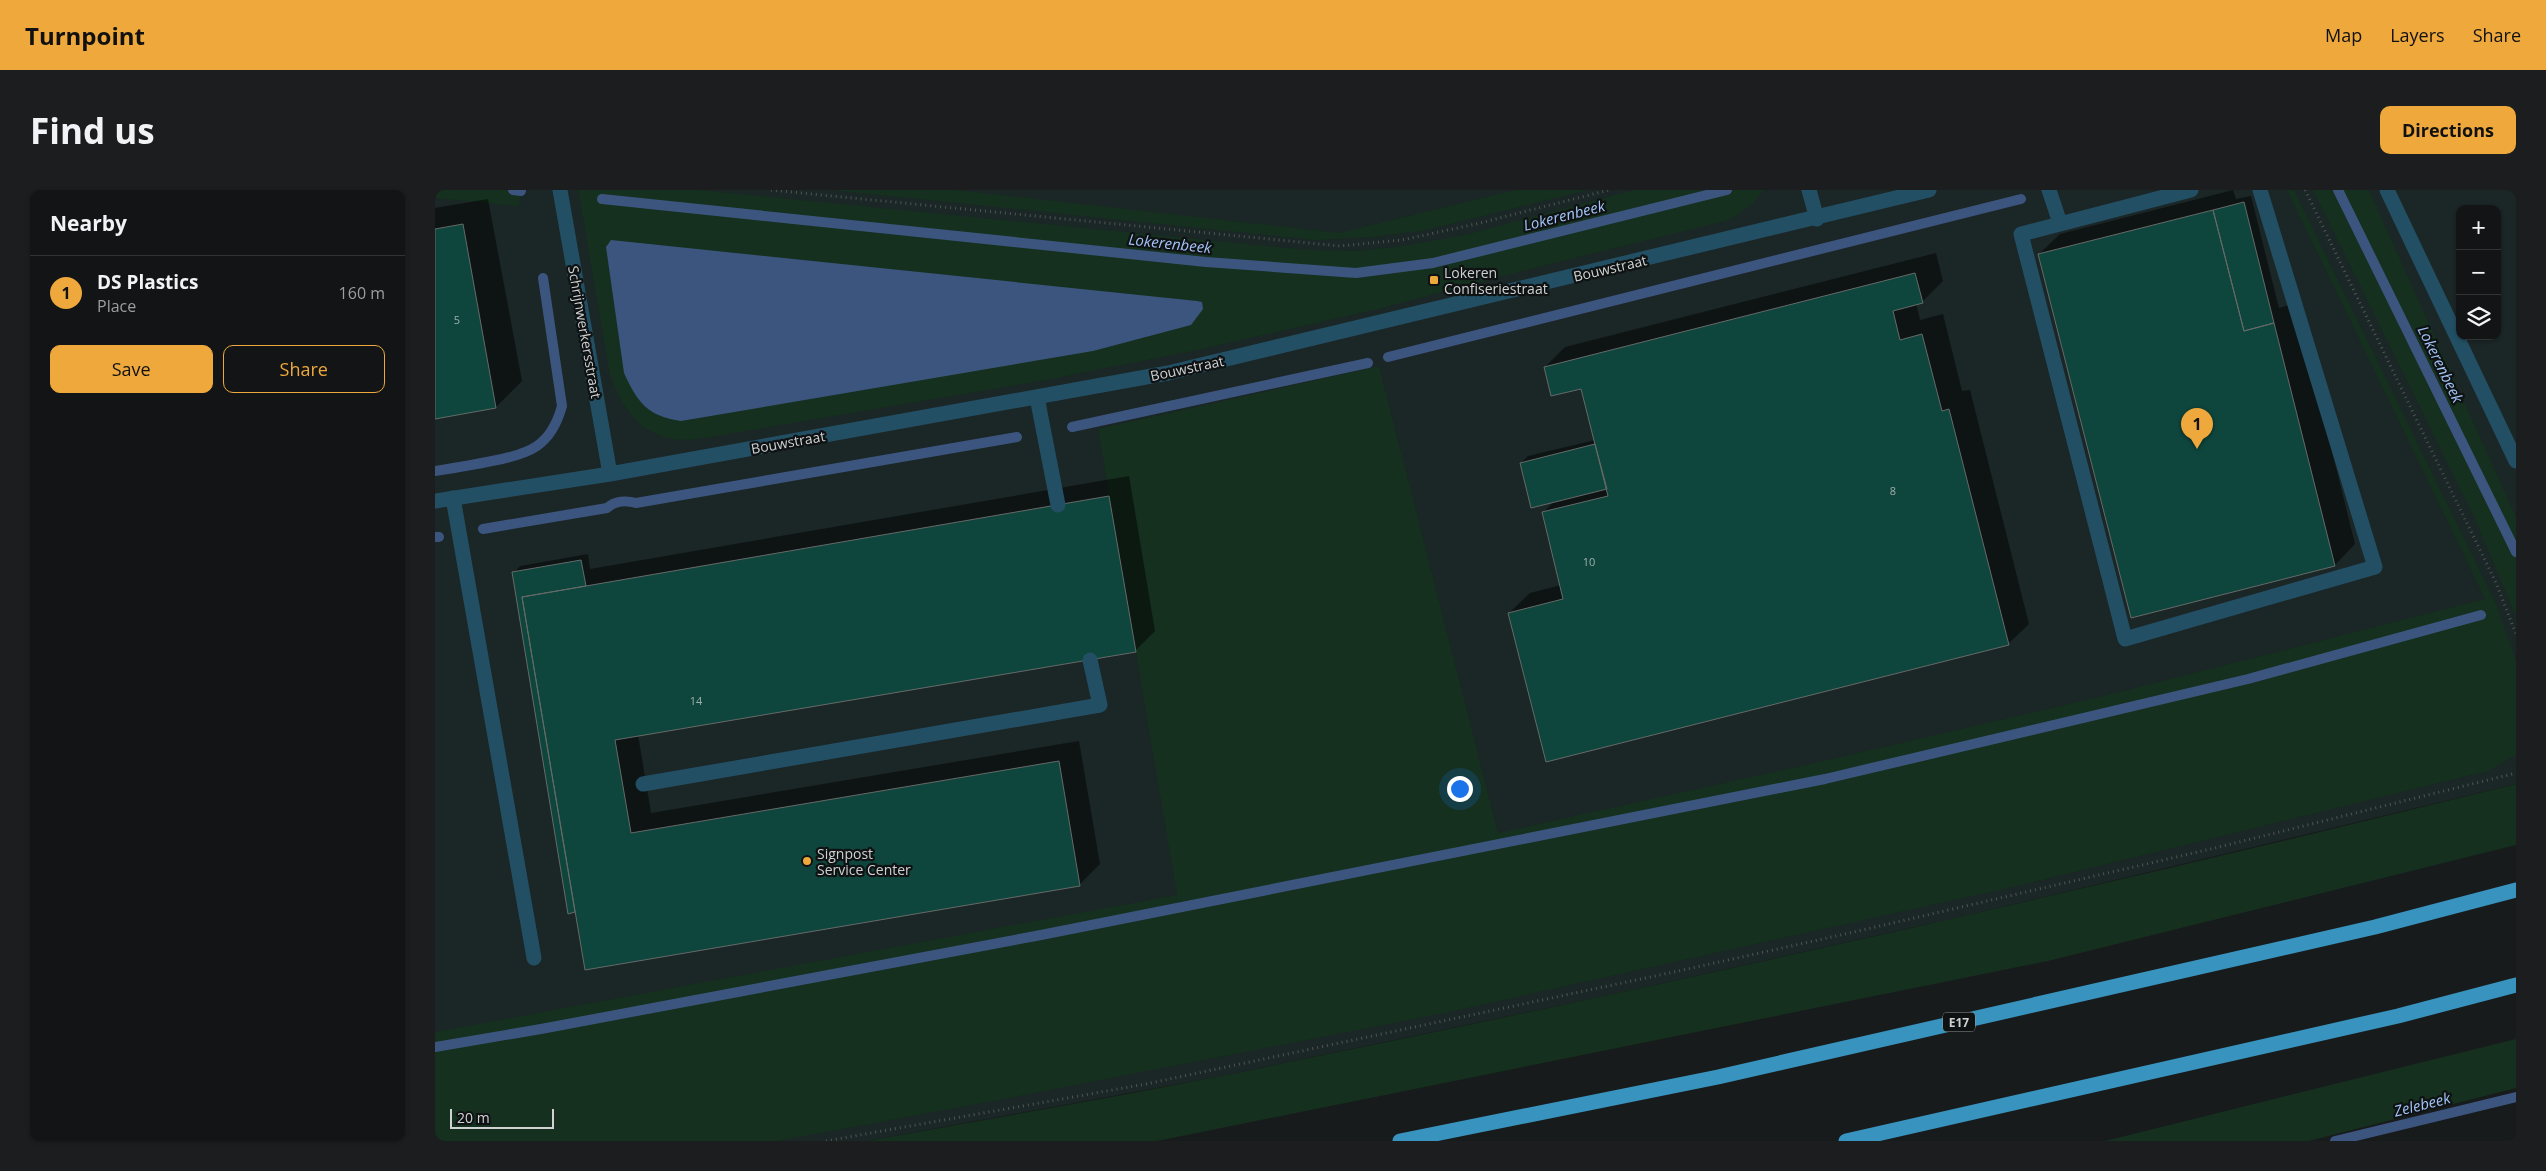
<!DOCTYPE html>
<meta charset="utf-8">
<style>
body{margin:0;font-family:"Open Sans",sans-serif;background:#1b1d1e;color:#f1f3f6}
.controls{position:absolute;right:15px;top:15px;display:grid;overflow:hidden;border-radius:10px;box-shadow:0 1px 4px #0004}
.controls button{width:45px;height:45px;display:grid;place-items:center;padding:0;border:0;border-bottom:1px solid #313334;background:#121415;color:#f1f3f6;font:25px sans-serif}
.scale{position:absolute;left:15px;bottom:12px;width:104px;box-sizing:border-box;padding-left:5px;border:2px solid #cfd1d2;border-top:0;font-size:14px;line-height:18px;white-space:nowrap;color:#cfd1d2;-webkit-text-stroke:4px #0f1213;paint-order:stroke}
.you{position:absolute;left:1024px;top:598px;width:18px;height:18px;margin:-12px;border:4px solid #fff;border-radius:50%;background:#1a73e8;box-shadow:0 0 0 8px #1a73e833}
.badge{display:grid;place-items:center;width:32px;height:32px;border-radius:50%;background:#eea83c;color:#111;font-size:16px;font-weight:700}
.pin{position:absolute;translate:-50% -41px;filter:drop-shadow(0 1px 2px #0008)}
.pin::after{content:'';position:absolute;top:26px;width:18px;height:15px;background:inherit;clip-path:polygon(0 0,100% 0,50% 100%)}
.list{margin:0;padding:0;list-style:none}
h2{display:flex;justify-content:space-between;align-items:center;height:65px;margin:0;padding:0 20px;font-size:21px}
h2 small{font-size:16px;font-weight:400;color:#9c9ea0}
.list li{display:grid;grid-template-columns:32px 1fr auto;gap:15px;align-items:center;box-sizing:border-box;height:75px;padding:0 20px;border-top:1px solid #313334}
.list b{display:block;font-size:19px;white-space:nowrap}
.list p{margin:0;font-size:16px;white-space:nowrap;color:#9c9ea0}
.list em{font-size:16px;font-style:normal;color:#9c9ea0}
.actions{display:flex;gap:10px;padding:15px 20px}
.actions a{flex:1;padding:11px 0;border:1px solid #eea83c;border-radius:10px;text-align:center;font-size:18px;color:#eea83c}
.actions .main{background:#eea83c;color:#111}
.icon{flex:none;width:28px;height:28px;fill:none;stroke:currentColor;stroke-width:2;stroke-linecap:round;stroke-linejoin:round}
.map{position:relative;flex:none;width:2081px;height:951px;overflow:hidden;border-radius:10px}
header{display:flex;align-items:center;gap:30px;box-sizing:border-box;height:70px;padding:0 25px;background:#eea83c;color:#111}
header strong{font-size:24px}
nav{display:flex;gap:28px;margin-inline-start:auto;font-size:18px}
.intro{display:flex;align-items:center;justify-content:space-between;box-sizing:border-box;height:120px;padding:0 30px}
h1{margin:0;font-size:35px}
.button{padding:12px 22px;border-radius:10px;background:#eea83c;color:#111;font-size:18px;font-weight:700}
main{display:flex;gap:30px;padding:0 30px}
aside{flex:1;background:#121415;border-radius:10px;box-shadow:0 1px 4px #0004}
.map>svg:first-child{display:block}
.built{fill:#1b2626;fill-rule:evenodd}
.green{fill:#15301e}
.water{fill:#3c557e}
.shadow{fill:#0007}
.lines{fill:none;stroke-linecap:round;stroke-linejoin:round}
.stream{stroke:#3c557e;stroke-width:10}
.building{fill:#0e463d;stroke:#666a69}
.path{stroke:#515354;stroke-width:3;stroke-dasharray:1 4;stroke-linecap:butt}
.service{stroke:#234f64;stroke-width:15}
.minor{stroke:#234f64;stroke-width:15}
.motorway{stroke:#3894bf;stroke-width:15}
.poi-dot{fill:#eea83c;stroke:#0f1213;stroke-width:2}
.labels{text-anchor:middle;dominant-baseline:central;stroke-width:4.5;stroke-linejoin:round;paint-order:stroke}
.number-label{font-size:11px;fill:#9faead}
.shield{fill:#0f1213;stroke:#959899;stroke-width:1}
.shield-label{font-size:12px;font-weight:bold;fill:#cfd1d2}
.street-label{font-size:14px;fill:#cfd1d2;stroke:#0f1213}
.poi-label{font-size:14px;fill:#cfd1d2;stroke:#0f1213;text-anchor:start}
.water-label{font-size:15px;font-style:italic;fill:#a2c4f8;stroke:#0f1213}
</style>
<header>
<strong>Turnpoint</strong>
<nav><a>Map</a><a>Layers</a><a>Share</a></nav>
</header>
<div class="intro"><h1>Find us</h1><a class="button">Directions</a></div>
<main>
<aside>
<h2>Nearby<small></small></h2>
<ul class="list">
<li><span class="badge">1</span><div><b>DS Plastics</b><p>Place</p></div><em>160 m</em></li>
</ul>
<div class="actions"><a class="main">Save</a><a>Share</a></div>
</aside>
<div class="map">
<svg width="2081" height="951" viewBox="0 0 2081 951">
<rect width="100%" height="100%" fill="#181b1c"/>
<path class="built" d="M0,0H2081V594L1534,725L1180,804L787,886L432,951H0ZM2025,19H2062V146H2025Z"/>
<path class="green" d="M0,0H86L84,16L0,8Z
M143,0H264L873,60L924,61L968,56L1030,45L1199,0H1329C1319,14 1306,24 1290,31L1115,74L943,119L762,160L605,191L270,248C260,249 248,251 238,249C203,244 186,215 175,185Z
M396,0H520L904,43L1081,0H1153L987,41L936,47L880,50Z
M1852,0H1859L2061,414L2081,471V565L2053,581L1582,696L1005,824L537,915L342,951H0V842L742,705L663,239L944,176L1063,643L1367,576L1673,505L2050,409Z
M1878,0H1934L1946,27L2081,327V427L2040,329Z
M2081,594V655L1613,771L722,951H432C552,929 672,909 791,885C1223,798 1653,700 2081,594Z
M2081,849V898L1874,951H1670Z"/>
<path class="water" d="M176,50L762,111L767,112L768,119L756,135L658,161L246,231C212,226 203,213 189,183L171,57Z"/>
<path class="shadow" d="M1798,0L1801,9L1816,6L1844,118L1860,113L1920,354L1900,375L1604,64L1625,44Z
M53,9L87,191L61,217L0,228V18Z
M1501,63L1508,91L1487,112L1481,113L1485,130L1508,124L1527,201L1535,200L1594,434L1573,454L1074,423L1095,403L1126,395L1108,323L1120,310L1086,273L1093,266L1160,250L1147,197L1110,177L1130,157Z
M694,286L720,441L700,461L203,545L216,623L644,551L665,674L644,695L139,721L79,383L85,376L153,364L155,379Z"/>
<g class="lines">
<path class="stream" d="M78,0L86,1
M1903,0L2081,362
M167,9L771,72L921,83L998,73L1292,0
M953,167L1586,9
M637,237L933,173
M0,281C19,278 38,275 57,271C95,264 116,256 127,216L108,88
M48,339L172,318C180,311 191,310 201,313L582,247
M0,347H4
M0,857L106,839L606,745L1390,589L1813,489L2046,425
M1900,951L2081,907"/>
</g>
<path class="building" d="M1809,12L1839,133L1809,141L1778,20Z
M1778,20L1809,141L1839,133L1900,376L1696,428L1603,64Z
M28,34L61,218L0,229V39Z
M1480,83L1488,113L1458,121L1465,150L1487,144L1507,221L1514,219L1574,455L1111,572L1073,423L1128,409L1107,322L1173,306L1146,199L1116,206L1109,177Z
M1160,254L1172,299L1096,318L1085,273Z
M674,306L701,462L180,550L196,643L624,571L645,696L150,780L87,407Z
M146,370L151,396L87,407L140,722L133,724L77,382Z"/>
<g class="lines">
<path class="path" d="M336,0L905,56L967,50L1041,34L1174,0
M1870,0L2061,393L2081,444
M391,951L711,894L1239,782L1419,742L1780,658L2081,583"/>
<path class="service" d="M1614,0L1625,33
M1756,0L1586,44L1690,449L1940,377L1825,0
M1952,0L2081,271
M602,207L623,315
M18,308L99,768
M208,594L665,515L655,470"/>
<path class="minor" d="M125,0L175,284
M1374,0L1382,29
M0,311L175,284L733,183L1494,0"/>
<path class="motorway" d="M965,951L1283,887L1940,737L2081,700
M1411,951L1963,826L2081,795"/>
</g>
<g class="poi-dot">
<rect x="994" y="85" width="10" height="10" rx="2.5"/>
<circle cx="372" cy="671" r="5"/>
</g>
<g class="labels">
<g class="number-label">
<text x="22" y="129">5</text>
<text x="1458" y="300">8</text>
<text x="1154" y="371">10</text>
<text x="261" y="510">14</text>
</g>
<rect class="shield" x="1508" y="822.5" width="32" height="19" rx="4"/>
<g class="shield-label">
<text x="1524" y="832">E17</text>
</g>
<g class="street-label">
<text transform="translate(1175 78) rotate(-13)">Bouwstraat</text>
<text transform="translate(150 142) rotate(80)">Schrijnwerkersstraat</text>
<text transform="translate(752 178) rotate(-12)">Bouwstraat</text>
<text transform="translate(353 252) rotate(-10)">Bouwstraat</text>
</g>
<g class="poi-label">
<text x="1009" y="82">Lokeren<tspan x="1009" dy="16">Confiseriestraat</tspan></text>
<text x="382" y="663">Signpost<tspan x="382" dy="16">Service Center</tspan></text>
</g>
<g class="water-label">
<text transform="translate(1129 25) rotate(-14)">Lokerenbeek</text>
<text transform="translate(735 53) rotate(6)">Lokerenbeek</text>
<text transform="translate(2006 174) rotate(64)">Lokerenbeek</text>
<text transform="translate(1987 914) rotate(-14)">Zelebeek</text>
</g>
</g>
</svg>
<div class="controls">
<button>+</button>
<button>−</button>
<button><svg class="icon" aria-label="layers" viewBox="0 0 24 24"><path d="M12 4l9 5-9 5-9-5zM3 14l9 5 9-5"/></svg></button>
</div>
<div class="scale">20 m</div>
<div class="you"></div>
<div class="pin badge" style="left:1762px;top:259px">1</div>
</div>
</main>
